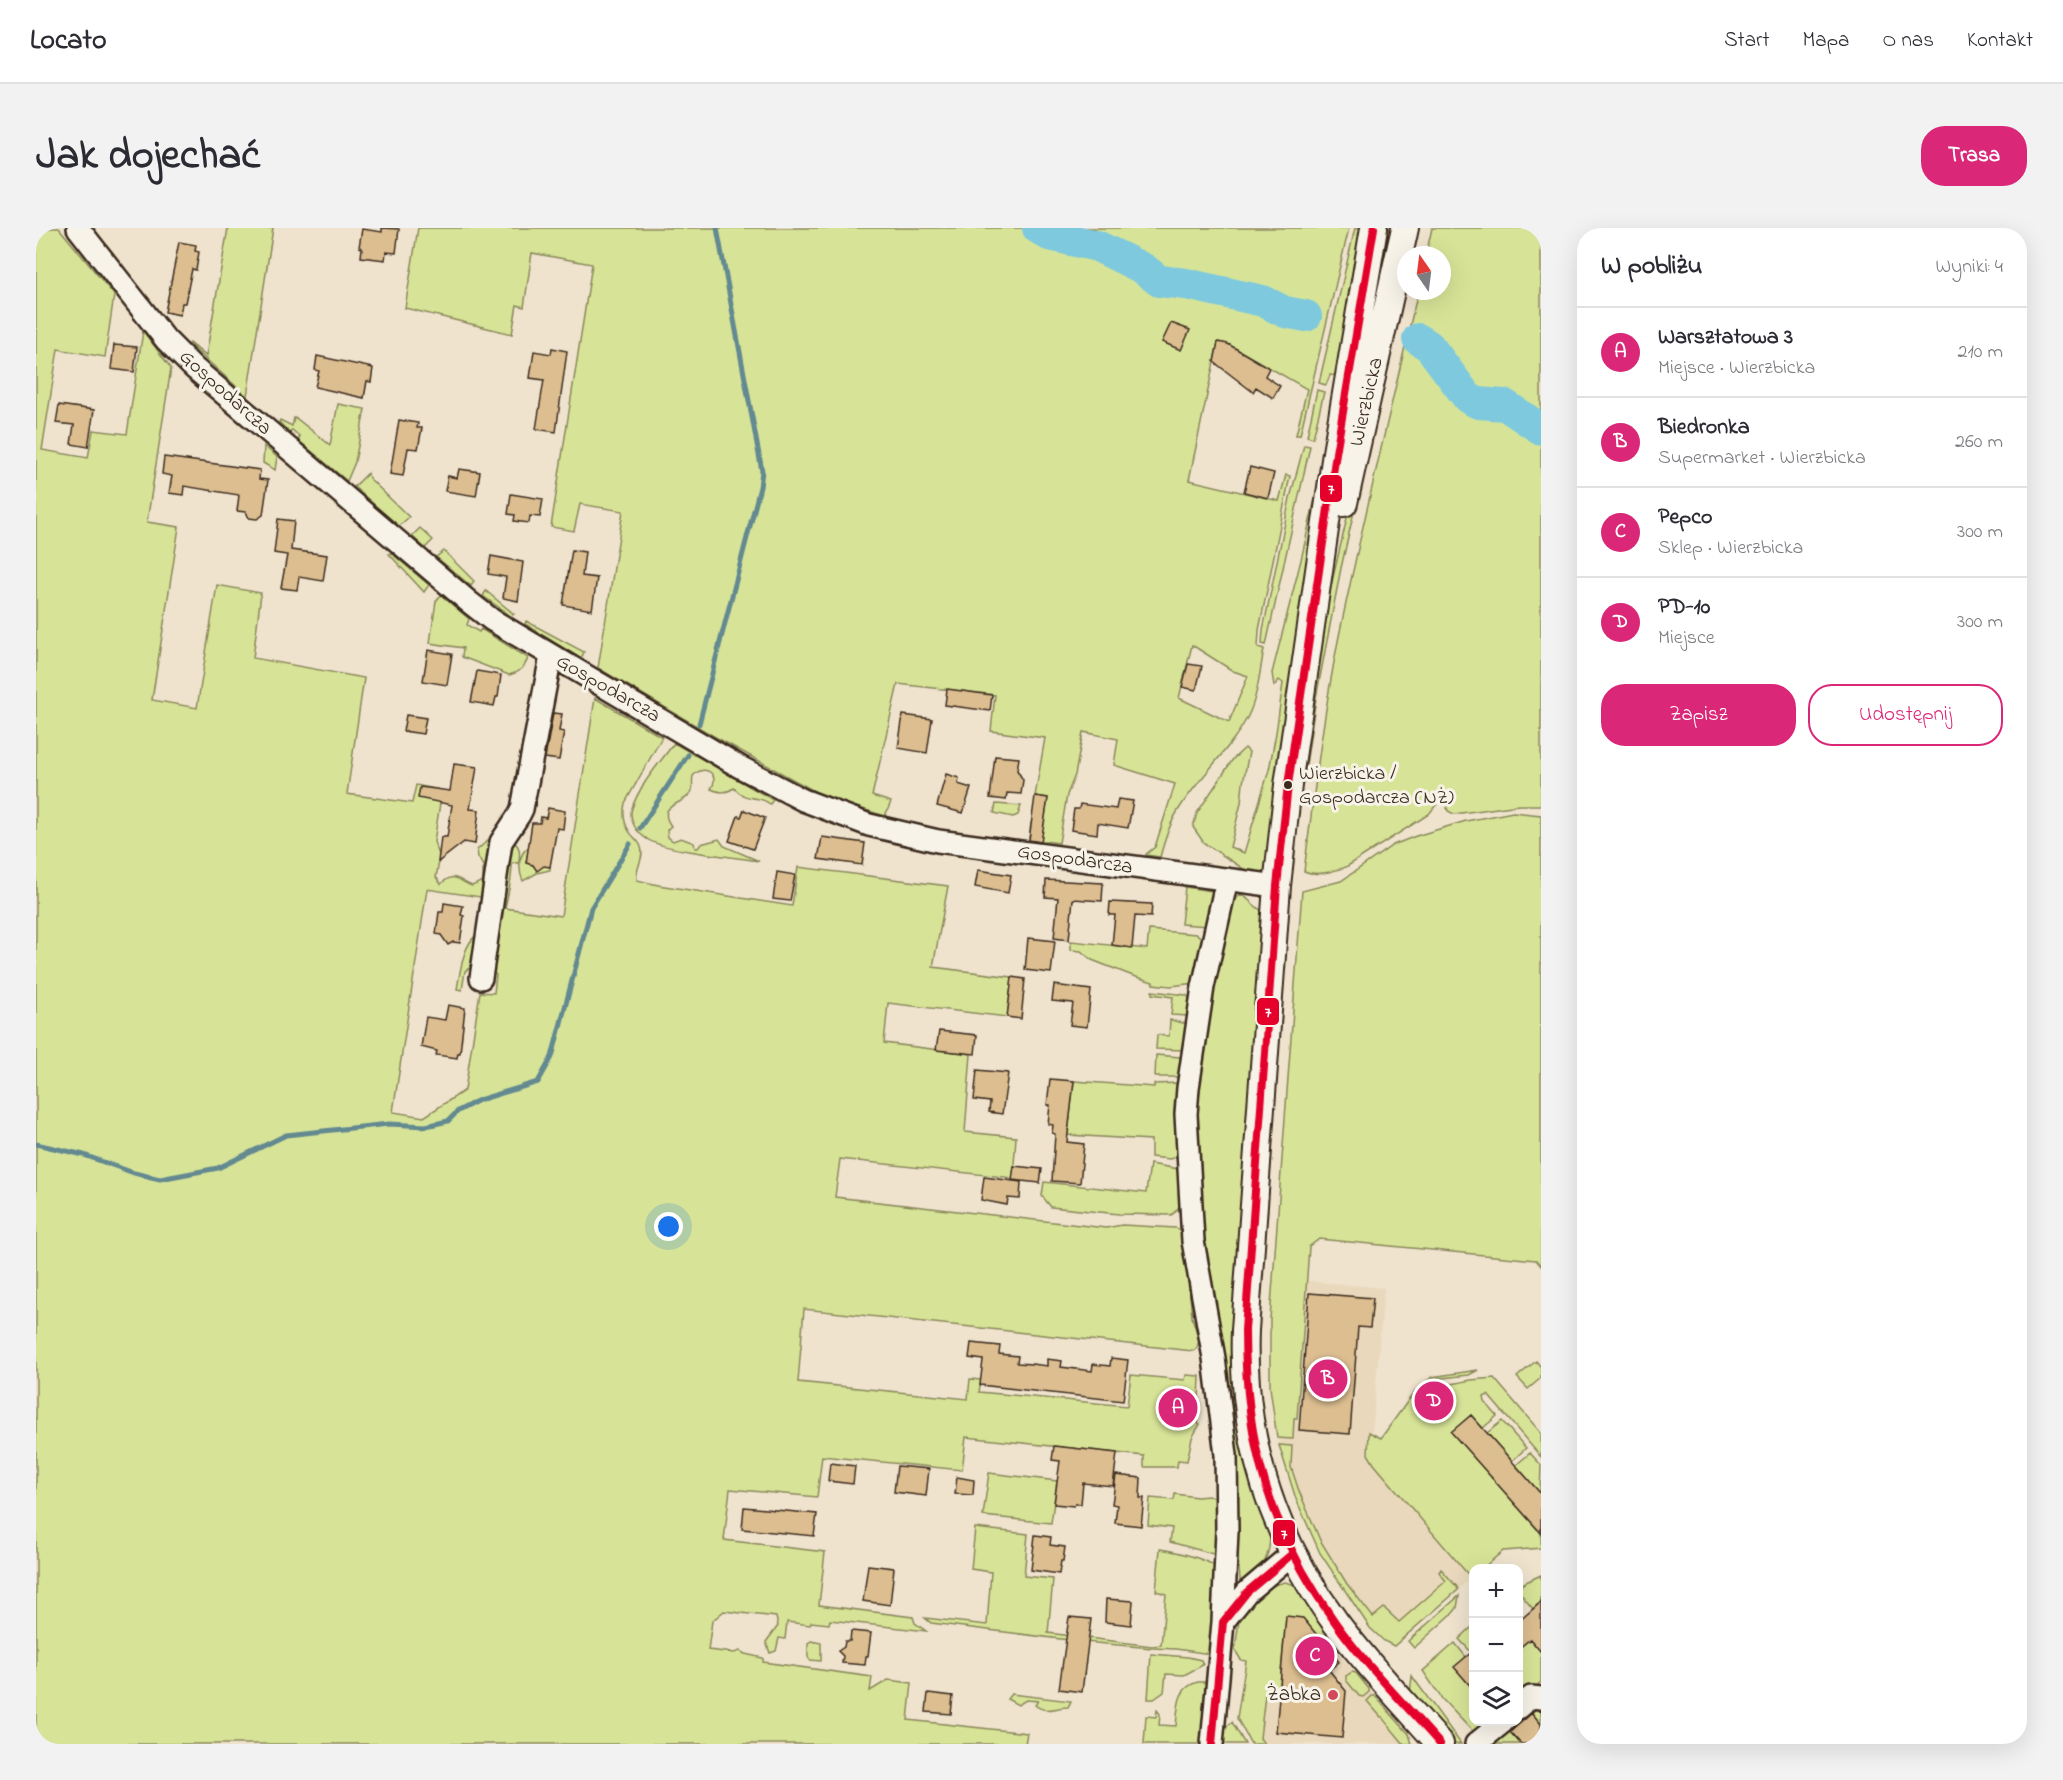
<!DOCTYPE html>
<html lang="pl">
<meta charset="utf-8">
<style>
body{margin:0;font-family:"Indie Flower",sans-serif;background:#f2f2f3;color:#2b2b33}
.controls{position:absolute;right:18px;bottom:18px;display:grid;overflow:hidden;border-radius:12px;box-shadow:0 6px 24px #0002}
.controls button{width:54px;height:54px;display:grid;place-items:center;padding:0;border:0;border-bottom:2px solid #e1e1e2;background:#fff;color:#2b2b33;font:30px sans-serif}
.compass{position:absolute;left:1361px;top:18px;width:54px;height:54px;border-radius:50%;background:#fff;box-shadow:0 6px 24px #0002;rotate:346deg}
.you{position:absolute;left:633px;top:999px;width:21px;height:21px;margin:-15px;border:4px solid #fff;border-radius:50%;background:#1a73e8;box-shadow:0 0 0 9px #1a73e833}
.badge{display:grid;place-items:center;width:39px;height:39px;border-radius:50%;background:#db2777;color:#fff;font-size:20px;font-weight:700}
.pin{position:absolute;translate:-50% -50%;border:3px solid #fff;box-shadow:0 2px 6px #0006}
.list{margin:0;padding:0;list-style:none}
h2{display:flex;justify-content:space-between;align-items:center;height:78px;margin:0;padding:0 24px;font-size:26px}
h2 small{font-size:20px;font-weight:400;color:#7c7c81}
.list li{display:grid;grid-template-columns:39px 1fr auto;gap:18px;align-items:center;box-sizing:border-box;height:90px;padding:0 24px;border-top:2px solid #e1e1e2}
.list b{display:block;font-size:22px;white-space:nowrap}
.list p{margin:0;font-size:20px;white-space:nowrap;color:#7c7c81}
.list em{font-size:20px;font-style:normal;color:#7c7c81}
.actions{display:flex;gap:12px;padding:18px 24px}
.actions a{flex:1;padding:14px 0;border:2px solid #db2777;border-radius:24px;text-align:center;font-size:21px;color:#db2777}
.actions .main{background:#db2777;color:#fff}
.icon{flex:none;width:33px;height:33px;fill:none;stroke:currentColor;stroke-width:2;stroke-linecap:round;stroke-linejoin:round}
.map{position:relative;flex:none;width:1505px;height:1516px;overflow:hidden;border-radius:24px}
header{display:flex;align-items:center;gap:36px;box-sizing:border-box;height:84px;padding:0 30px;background:#fff;border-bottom:2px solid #e1e1e2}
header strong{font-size:28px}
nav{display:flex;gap:33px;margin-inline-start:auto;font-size:21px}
.intro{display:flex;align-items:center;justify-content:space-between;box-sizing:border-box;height:144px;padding:0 36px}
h1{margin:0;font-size:42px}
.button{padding:15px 27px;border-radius:24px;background:#db2777;color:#fff;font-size:21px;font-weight:700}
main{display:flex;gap:36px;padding:0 36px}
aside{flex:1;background:#fff;border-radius:24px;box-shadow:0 6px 24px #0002}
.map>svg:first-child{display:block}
.built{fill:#e9d8bb}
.green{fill:#d7e497;stroke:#89875a;stroke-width:1.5;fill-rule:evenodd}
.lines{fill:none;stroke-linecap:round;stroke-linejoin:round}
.stream{stroke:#638991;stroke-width:5}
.river{stroke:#7ec9de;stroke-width:32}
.building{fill:#dcbe90;stroke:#3b2a1e;stroke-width:1.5}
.minor-casing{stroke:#3b2a1e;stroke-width:26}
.tertiary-casing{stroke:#3b2a1e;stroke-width:30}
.minor{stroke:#f7f3e8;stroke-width:21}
.tertiary{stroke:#f7f3e8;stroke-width:26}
.bus-1-casing{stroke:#f7f3e8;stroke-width:12}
.bus-1{stroke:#e4002b;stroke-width:8}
.bus-dot{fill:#3b2a1e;stroke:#f7f3e8;stroke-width:2}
.poi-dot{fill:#d1495b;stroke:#f7f3e8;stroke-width:2}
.labels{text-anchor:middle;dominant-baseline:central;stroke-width:6;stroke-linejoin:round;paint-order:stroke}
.bus-label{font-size:20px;fill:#3b2a1e;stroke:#f7f3e8;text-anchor:start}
.street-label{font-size:21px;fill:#3b2a1e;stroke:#f7f3e8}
.poi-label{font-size:21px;fill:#3b2a1e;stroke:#f7f3e8;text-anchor:end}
.line-badge{stroke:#f7f3e8;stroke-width:2}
.badge-label{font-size:16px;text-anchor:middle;font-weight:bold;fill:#fff}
</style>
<header>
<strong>Locato</strong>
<nav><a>Start</a><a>Mapa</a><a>O nas</a><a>Kontakt</a></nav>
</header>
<div class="intro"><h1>Jak dojechać</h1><a class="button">Trasa</a></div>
<main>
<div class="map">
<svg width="1505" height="1516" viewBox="0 0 1505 1516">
<rect width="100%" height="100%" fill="#efe3ce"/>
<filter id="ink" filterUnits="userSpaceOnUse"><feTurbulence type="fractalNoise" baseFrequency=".0167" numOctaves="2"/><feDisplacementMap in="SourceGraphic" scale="12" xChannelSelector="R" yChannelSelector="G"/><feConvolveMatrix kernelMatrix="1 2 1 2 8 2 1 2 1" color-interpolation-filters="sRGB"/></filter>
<g filter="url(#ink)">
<path class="built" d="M1270,1053L1348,1060L1336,1205H1333L1332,1226L1435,1350L1358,1418L1311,1356L1284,1312L1263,1263L1255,1239L1256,1218L1243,1217L1241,1210L1257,1211L1258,1190L1261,1189Z
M1252,1354L1305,1416L1299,1421L1373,1506L1376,1516H1228L1224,1510L1229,1466H1237Z"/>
<path class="green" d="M0,0H23L78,67L69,129L22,121L6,222L52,230L57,202L91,206L107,103L135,140L111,294L143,299L116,472L161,480L181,357L225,365L217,430L328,450L311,566L376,575L380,557L406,562L398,614L404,629L400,649L405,656C419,643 422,653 436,658L447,653V638L442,629L441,622L458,607L451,670L391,661L357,884L388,889L429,862L444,764L458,765L460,747L453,740L475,612C485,618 484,624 483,635H477L476,637C476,652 472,665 469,680L525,688L559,470L626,509L589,575C587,584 588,595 593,603C596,609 603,612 605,619C609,631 599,639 601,652L622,657L756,678L762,639L912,658L897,739L976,749L971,789L852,775L848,815L935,826L929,904L980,909L977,950L804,931L799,969L1070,1000L1086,997L1140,1000L1144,1002L1149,1013L1156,1089L1163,1112L1161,1120L1157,1123L768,1081L762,1154L932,1171L934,1151L945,1152L943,1164L1091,1178L1095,1147L1149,1152L1150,1147L1164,1148L1162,1195L1164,1196L1156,1210L1151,1233L1142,1232L1141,1239H1108V1228L930,1209L926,1242L786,1228L781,1269L694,1261L688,1312L789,1324L783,1377L877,1389L879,1395L890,1403L794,1392L793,1396L775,1394L774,1397L751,1394L749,1411L743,1410L740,1423L734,1425L730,1414L742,1398L740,1389L688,1383L676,1393L672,1422L698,1425L704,1423L709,1426L727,1430V1434L836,1449L834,1463L852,1452L876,1455L872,1492L991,1505L989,1516H0Z
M192,0H237L211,168L153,116L154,115L170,128Z
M382,0H1313L1264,207H1260L1271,161L1192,116L1182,115L1153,252L1243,273L1250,247L1254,248L1223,402L1222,419L1228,421C1224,442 1222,468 1212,488C1195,521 1165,547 1145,578C1134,594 1129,611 1124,629L1110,627V626L1119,619L1139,556L1078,537L1082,511L1047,504L1039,547L1031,567L1023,615L993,611L995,595L1008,597L1012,570L999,568L1009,510L955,503L959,467L862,456L836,568L855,574L849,588L791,570L674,506L562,440L587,283L544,276L538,303L515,299L556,36L496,25L488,79L481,77L476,106L369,80ZM1156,417L1197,443L1212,448L1193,494L1143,470Z
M1319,0H1330L1303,148L1294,147L1290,157L1283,155Z
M1351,0H1359L1315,192Z
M1396,0H1505V577H1483L1418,586L1412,583L1411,580L1416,568H1407L1393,586L1310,639C1298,643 1281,649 1268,643C1278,566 1287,489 1302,413C1326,296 1355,180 1382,63H1406V27H1390Z
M1370,37V57L1305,340L1280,470L1269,544H1263L1289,384Z
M1281,162L1288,164L1277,210L1271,208Z
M302,176L329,181L319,234L311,253L262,212L264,209L256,202L254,205L243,194L244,192L256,198L258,190L261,191L294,217Z
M1292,214L1232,638L1225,646H1215L1168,615L1157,599L1161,585L1197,531L1209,520L1213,524L1207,555L1205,575L1194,619L1208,625L1233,542L1240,505L1247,455L1243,452L1238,458L1236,445L1265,332Z
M1268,217L1274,218L1230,417L1226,416L1227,402L1254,270Z
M228,218L241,229L239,242L227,235Z
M332,245L333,250L373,289L363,298L318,259Z
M384,300L397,312L389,320L376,308Z
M408,323L438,353L435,358L400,329Z
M355,325L393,357L388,364L353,326Z
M450,363L478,386L475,388L447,368Z
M405,367L433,391L431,397L443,404L445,401L492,430C489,439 483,445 473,447L426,429L427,420L394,415L400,373Z
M490,393L548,424L545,431L489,396Z
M638,515L737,572L734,576C722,566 711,575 698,560C690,565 684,565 675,561C685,546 668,535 657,548C655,555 659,560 654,566C645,578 620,576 635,598L631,602L632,609L637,613L645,610L658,615L659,620H662L665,616L683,611L688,618L723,633C699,629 628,623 611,611C601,605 592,592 596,580C604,556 624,535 638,515Z
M960,576L985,578L982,587L977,589L958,585Z
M1477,584L1505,587V1038L1500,1032L1283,1011L1273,1019L1261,1190H1258L1257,1211L1241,1210L1234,1159V1091L1266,663L1305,653L1357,617L1380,608L1430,593Z
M493,619L490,635L497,637L500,640L508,638L514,639V642L501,645L487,653C482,642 482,625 493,619Z
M1149,659L1176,663L1178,671L1172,698L1145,696Z
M1204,666C1214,670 1219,681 1229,684L1203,1038L1234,1308C1234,1334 1222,1343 1205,1361L1201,1321V1264L1198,1235L1161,965L1160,876L1167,808L1195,679Z
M1113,702L1160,706L1165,709L1167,712L1159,755L1135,758L1117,756V754L1097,748L1056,732L1045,723L1035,722V713L1111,721Z
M441,707L440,736L429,743L426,762L421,761C424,745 427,716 441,707Z
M1116,763L1150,767C1157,772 1154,780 1152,788L1135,787L1137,769L1116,766Z
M1134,792L1152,796L1148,822L1120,821L1121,807L1133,808Z
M1120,827L1144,829L1145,849H1119Z
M1038,853L1118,859V856L1143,855L1142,928L1134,931L1115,929V912L1032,907Z
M1114,936L1142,941C1144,956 1151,978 1135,987L1083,986L1015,979L1006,968L1008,954L1110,965Z
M1500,1133L1505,1139V1150L1492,1161L1481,1149Z
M1442,1142L1433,1147L1397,1151L1380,1166L1387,1174L1389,1173L1397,1183L1407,1174L1398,1163L1402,1159L1435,1152L1458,1150L1505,1205V1229L1452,1167L1448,1169L1449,1174L1461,1188L1447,1200L1435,1187L1416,1204L1501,1301L1505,1299V1320L1467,1323L1447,1340H1438L1437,1348L1435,1350L1338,1236L1332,1226L1333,1204L1345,1210L1377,1166L1396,1149Z
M1466,1193L1490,1220L1476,1233L1451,1205Z
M1243,1217L1256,1218L1255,1239L1263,1263L1284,1312L1311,1356L1337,1389L1348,1380L1363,1394L1410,1353L1403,1344L1405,1341L1421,1359L1422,1362L1358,1418L1348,1413L1334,1400L1284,1325L1260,1271Z
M1494,1225L1505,1237L1504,1265L1480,1237Z
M953,1245L1021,1253L1015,1295L947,1288Z
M1139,1266L1161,1269L1173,1268L1181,1270V1327L1134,1314L1136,1300L1112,1297L1114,1270L1138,1272Z
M939,1300L992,1306L988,1348L1017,1351L1012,1405L1116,1418L1125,1417L1130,1366L1120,1363L1124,1321C1143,1324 1164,1329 1181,1339L1174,1426L1140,1421L1116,1420L1049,1414L895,1395L889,1390L951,1397L955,1344L935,1341Z
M1505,1347V1374L1497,1381L1483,1364V1359L1488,1355Z
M1249,1354L1262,1358L1305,1416L1295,1424L1250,1389L1243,1467H1229L1224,1510L1228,1516H1215L1201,1490L1210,1433L1205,1432L1199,1422L1204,1385L1235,1358Z
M1423,1368L1421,1380L1417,1385L1378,1420L1372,1413Z
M1437,1398V1422L1435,1424L1423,1411Z
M1494,1411L1499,1417L1505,1411V1454L1483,1474L1482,1421Z
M775,1413L785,1415V1433L774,1432L772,1429V1415Z
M1419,1415L1430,1429L1437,1460L1438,1494H1460L1442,1509L1406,1471L1387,1443Z
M1115,1426L1152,1429L1165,1432L1167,1437L1148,1447L1130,1446L1128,1464L1118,1471H1112Z
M1316,1444L1320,1445L1333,1461V1464L1327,1469L1323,1468L1310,1452V1448Z
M1376,1448L1425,1516H1415L1374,1466Z
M1162,1454H1172L1167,1516H1108L1110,1488L1120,1489L1121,1482L1124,1486L1123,1497L1140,1498C1142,1479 1141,1459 1162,1454Z
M975,1466L1035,1473L1032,1479C1019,1479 1010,1486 999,1477L1002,1473L990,1472L982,1477L971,1471Z
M1336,1468H1339L1373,1506L1376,1516H1368L1348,1492L1347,1489H1345L1331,1473Z
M1505,1475V1496L1495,1485L1474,1503L1485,1516H1448L1477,1494H1482L1483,1488Z
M1196,1494L1209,1516H1189L1187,1501Z"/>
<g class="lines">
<path class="stream" d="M663,496L724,259L726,243L681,0
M604,600L652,527
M0,916L48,927L98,945L124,951L182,940L250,907L353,896L390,898L412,893L422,883L443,872L502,854L516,829L555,680L594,616"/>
<path class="river" d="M1002,0L1013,7L1061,18L1108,41L1123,53L1150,56L1227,73L1249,84L1270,88
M1382,111L1393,118L1432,170L1442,175L1469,177L1505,201"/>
</g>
<path class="building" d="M346,0L363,1L360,25L350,24L349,32L325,29L326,20L323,19L326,1L346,4Z
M143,14L160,17L159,23L163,24L160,42L156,41L149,75H146L144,87L129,84Z
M1135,95L1154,102L1145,122L1126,114Z
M1182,114L1192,116L1233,140L1229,148L1244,158L1237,170L1220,159L1217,164L1178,134Z
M78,117L101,119L98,144L75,141Z
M516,120L531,123L520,204L500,201L508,152L494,150L498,123L515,126Z
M281,128L337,140L335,154L331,153L328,170L279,159L283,143L279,142Z
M23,177L58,182L52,219L35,216L38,197L20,195Z
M363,192L382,195L381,200H386L382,221L372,220L367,248L354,246Z
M128,229L224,242L223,251L232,252L227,287L221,291L213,290L210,284L201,283L203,267L148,258L147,267L133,265L136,248L126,246Z
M1214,239L1238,245L1232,270L1208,264Z
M423,241L444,244L440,268L409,263L412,248L421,250Z
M475,266L507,271L504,289L494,288L493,295L478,293L479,287L472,286Z
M242,291L258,293L255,322L291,327L287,353L263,349L261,362L245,360L251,327L238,325Z
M536,322L549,324L546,348L561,350L556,382L527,377Z
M455,328L487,334L482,373L467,370L470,349L452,346Z
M392,422L416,426L411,457L387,453Z
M1152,436L1166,438L1160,462L1146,459Z
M441,443L465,447L462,469H460L458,478L435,474Z
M911,461L956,467L954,483L909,477Z
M517,485L526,486L523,503L528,504L523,532L509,530Z
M370,487L390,490L387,506L367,503Z
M867,487L896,491L891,525L862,520Z
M959,528L983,530L981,542L987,552L985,566L971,565L970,572L954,570Z
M418,536L441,539L434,581L443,582L439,616L428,614L402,634L405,609H411L416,577L382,570L384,559L414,563Z
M910,546L923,550L922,556L935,560L927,585L901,578Z
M999,568L1012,570L1005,614L993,612Z
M1082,571L1097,573L1092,600L1062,595L1061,606L1035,602L1038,581H1043L1044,576L1080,581Z
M512,580L529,583L527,601L521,600L514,639L508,638L501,643L497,637L490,635L496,595H504L505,589L510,590Z
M708,582L729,590L717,621L693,613L702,588L705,589Z
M786,609L829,615L826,637L782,631Z
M942,642L975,647L972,665L939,659Z
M741,644L759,647L754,673L737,671Z
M1010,652L1067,655L1066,673L1037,671L1033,712L1018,710L1022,670L1009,669Z
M1074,674L1116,676L1115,689L1099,688L1096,720L1076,717L1079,687H1073Z
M408,675L427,678L425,687L428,688L424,715L417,714L412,717L405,707L400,706L403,684H407Z
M992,710L1019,713L1015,745L989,742Z
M976,749L989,751L985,791L971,789Z
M1018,757L1055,762L1051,799L1034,797L1037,775L1016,773Z
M412,777L429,780L424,825H422L421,830L400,827L401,823L385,819L390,789L409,792Z
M903,803L941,807L939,826L900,822Z
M941,842L972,845L966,886L953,884L954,874L938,872Z
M1014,851L1038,853L1031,914L1048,916L1044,955L1016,953L1019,906L1016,905L1017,897L1012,896L1014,877H1011Z
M978,938L1006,941L1004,955L976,952Z
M948,949L985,954L984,971L972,970L971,977L945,972Z
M1273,1065L1337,1070L1334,1100L1322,1099L1314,1206L1263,1202Z
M935,1115L964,1118L963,1126L982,1128L981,1135L996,1136L1011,1138V1131L1026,1133L1025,1139L1056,1143L1057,1136L1074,1138L1075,1130L1092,1132L1087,1173L944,1157L947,1132L933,1130Z
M1435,1187L1505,1266V1305L1415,1204Z
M1018,1218L1081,1225L1077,1258L1047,1255L1045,1276H1039L1038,1278L1018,1276L1024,1233L1016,1232Z
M794,1235L819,1238L817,1256L792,1253Z
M861,1238L893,1241L890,1268L858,1264Z
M1080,1247L1105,1250L1104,1270H1108L1105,1298L1079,1295L1081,1277L1076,1276Z
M921,1249L938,1252L937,1267L919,1266Z
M708,1279L781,1286L778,1308L706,1301Z
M999,1307L1015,1309L1014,1317L1029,1319L1027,1333H1025L1023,1346L995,1342Z
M832,1337L858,1340L854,1377L827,1373Z
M1070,1371L1097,1373L1095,1397L1069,1394Z
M1505,1374V1424L1494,1411L1482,1421V1394Z
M1250,1388L1267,1390L1303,1434L1293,1442L1310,1463L1306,1510L1240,1504Z
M1033,1389L1055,1391L1046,1464L1023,1461Z
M815,1403L835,1405L832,1428H830L829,1437L806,1435L807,1428L802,1423L808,1419L809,1413H814Z
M1437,1423V1461L1418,1439Z
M892,1465L917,1468L915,1486L890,1484Z
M1496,1485L1505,1496V1516H1485L1474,1504Z"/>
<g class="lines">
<defs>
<path id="minor" d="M42,0L130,112L158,140L433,374L456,392L704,539L767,572L833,597L902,613L1241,658
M445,750L465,614L483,587L486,581L515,428
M1187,1394L1211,1364L1256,1326
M1482,1480L1495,1469L1505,1470
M1176,1516L1187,1394L1191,1303L1190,1227L1178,1130L1157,1013L1150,886L1152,860L1167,759L1191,651
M1440,1516L1467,1494"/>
<path id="tertiary" d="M1338,0L1300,225L1252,557L1241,658L1209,1102C1205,1210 1236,1308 1300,1395C1332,1438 1369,1476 1404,1516
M1308,275L1369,0"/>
</defs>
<use href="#minor" class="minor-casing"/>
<use href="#tertiary" class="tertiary-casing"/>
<use href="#minor" class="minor"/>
<use href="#tertiary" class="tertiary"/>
<defs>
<path id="bus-1" d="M1338,0L1300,225L1252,557L1241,658L1209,1102C1209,1215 1233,1301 1299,1394C1330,1438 1369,1476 1404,1516
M1176,1516L1187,1394L1211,1364L1256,1326"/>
</defs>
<use href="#bus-1" class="bus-1-casing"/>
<use href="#bus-1" class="bus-1"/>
</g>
</g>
<circle class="bus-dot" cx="1252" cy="557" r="5"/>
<circle class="poi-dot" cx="1297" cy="1467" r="6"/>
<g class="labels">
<g class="bus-label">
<text x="1263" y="546">Wierzbicka /<tspan x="1263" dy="24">Gospodarcza (NŻ)</tspan></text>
</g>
<g class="street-label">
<text transform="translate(189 165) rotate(42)">Gospodarcza</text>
<text transform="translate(1331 174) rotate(-77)">Wierzbicka</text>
<text transform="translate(572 461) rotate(30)">Gospodarcza</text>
<text transform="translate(1039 632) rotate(8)">Gospodarcza</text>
</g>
<g class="poi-label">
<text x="1285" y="1467">Żabka</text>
</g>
</g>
<g class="line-badge">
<rect x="1283" y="246" width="24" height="29" rx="6" fill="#e4002b"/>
<rect x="1220" y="769" width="24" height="29" rx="6" fill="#e4002b"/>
<rect x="1236" y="1291" width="24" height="28" rx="6" fill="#e4002b"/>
</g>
<g class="badge-label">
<text x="1295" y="266">7</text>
<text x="1232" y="789">7</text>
<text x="1248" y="1311">7</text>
</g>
</svg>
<div class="controls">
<button>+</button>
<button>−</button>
<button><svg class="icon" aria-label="layers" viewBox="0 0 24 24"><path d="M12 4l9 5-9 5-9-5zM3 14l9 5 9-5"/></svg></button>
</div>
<svg class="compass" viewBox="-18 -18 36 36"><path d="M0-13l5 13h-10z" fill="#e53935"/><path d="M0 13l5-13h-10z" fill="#7c7c81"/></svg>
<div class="you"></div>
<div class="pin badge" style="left:1142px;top:1180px">A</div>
<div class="pin badge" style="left:1292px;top:1151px">B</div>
<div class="pin badge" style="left:1279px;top:1428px">C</div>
<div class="pin badge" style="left:1398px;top:1173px">D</div>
</div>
<aside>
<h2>W pobliżu<small>Wyniki: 4</small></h2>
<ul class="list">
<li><span class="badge">A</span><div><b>Warsztatowa 3</b><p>Miejsce · Wierzbicka</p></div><em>210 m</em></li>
<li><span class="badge">B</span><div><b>Biedronka</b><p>Supermarket · Wierzbicka</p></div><em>260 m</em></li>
<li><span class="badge">C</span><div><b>Pepco</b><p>Sklep · Wierzbicka</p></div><em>300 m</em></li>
<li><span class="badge">D</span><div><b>PD-10</b><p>Miejsce</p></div><em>300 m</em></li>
</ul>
<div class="actions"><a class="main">Zapisz</a><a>Udostępnij</a></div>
</aside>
</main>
